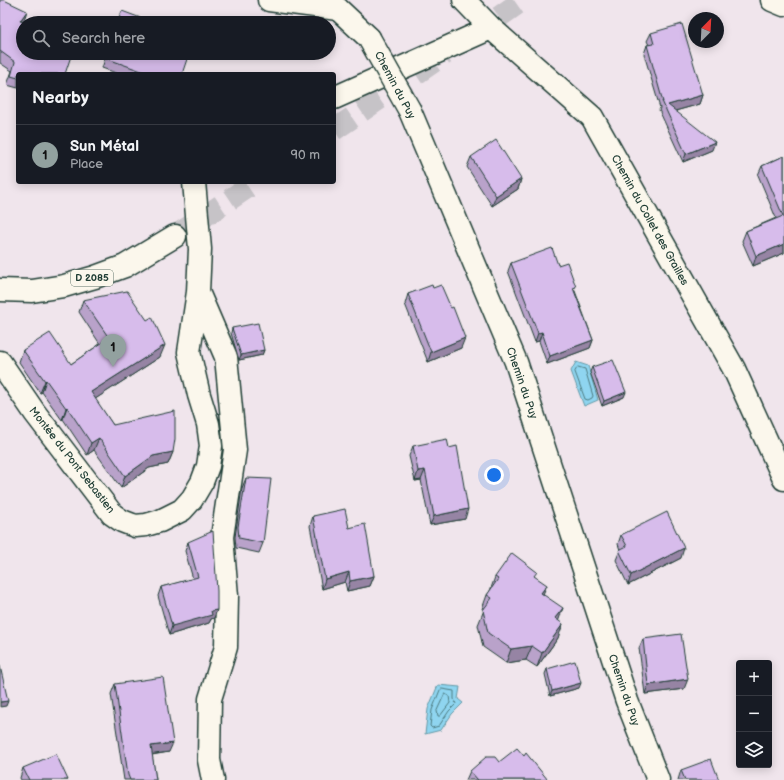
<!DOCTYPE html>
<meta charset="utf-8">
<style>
body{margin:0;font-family:"Balsamiq Sans",sans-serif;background:#20242c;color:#f1f3f6}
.controls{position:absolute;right:12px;bottom:12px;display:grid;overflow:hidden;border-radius:4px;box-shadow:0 2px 10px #0003}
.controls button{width:36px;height:36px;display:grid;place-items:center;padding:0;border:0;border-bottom:1px solid #363941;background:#171b24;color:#f1f3f6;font:20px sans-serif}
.compass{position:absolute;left:688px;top:12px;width:36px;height:36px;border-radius:50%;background:#171b24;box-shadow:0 2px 10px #0003;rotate:24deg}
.you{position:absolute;left:494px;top:475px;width:14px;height:14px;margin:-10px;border:3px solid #fff;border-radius:50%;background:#1a73e8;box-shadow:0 0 0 6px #1a73e833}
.badge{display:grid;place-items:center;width:26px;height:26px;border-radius:50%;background:#92a19f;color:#111;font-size:13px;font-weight:700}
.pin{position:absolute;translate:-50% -33px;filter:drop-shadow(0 1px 2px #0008)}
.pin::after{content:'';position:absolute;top:21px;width:14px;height:12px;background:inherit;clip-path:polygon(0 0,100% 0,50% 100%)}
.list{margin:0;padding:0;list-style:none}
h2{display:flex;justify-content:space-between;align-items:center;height:52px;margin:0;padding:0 16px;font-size:17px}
h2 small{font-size:13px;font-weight:400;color:#9ea1a6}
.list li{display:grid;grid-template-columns:26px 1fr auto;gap:12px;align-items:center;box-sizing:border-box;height:60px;padding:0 16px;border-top:1px solid #363941}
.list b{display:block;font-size:15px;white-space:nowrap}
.list p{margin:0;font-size:13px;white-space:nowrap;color:#9ea1a6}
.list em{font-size:13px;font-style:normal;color:#9ea1a6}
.icon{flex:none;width:22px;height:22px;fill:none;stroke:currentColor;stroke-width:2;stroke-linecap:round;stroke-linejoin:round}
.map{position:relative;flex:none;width:784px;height:780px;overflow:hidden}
.search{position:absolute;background:#171b24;box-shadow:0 2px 10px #0003;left:16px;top:16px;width:320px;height:44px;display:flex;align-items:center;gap:10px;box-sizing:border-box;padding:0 14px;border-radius:22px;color:#9ea1a6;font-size:15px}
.panel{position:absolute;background:#171b24;box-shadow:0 2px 10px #0003;left:16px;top:72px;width:320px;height:112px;border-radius:4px}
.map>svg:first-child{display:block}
.water{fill:#8fd5f0;stroke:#6298a5}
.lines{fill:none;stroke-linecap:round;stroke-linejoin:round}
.shore{stroke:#4c7a7f;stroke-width:1}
.primary-tunnel{stroke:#c6c3c7;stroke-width:22;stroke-dasharray:22 11;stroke-linecap:butt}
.street-casing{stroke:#1f3d34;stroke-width:25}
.primary-casing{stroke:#1f3d34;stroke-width:25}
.street{stroke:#fbf7ec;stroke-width:22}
.primary{stroke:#fbf7ec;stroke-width:22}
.street-bridge-casing{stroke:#1f3d34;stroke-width:25;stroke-linecap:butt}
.street-bridge{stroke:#fbf7ec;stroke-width:22}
.wall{fill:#b9a2ca;stroke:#1f3d34}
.shaded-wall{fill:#9684a4;stroke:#1f3d34}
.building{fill:#d7bceb;stroke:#1f3d34}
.labels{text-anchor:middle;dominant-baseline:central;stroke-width:3.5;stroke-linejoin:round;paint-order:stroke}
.shield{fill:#fbf7ec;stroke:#61756b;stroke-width:1}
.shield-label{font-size:10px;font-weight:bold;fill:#1f3d34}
.street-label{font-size:11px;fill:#1f3d34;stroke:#fbf7ec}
</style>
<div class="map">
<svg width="784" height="780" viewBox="0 0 784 780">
<rect width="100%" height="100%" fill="#f0e5ec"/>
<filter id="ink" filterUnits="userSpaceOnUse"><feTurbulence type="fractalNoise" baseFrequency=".025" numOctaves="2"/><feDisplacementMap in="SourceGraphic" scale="8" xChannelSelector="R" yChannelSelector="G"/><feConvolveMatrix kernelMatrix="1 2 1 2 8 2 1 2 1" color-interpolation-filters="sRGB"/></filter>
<g filter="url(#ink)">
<path class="water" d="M576,362L588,366L598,400L584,406L571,371Z
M438,685L460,687L458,699L463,703L452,714L441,730L425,734L428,709Z"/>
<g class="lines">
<path class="shore" d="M578,367L585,369L593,396L592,398L588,400L585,399L575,372Z
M442,689L454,691V699L456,704L449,711L439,726L432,728L430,726L432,710L440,690Z
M445,694L449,696L450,703L440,716H438L437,711Z"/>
<path class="primary-tunnel" d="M472,36L523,0
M334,130L445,54
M175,236L256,182"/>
<defs>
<path id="street" d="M269,0L338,9
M464,0L491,28L592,117L734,369L784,479
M338,9L369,38
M334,98L491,28
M410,111L516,362L627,701L658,780
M198,292L226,357L235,450L222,537L227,596L226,647L210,699L209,760L213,780
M0,362L35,413L112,514L122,521L135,526L146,525L160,521L182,510L192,499L202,482L208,466L211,446L208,424L199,395L189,352L198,292L200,249L194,182"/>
<path id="primary" d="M772,0L784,5
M0,290L32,291L64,286L95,277L125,266L175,236"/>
</defs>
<use href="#street" class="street-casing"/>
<use href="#primary" class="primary-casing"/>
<use href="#street" class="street"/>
<use href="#primary" class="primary"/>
<defs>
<path id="street-bridge" d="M369,38L410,111"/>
</defs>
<use href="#street-bridge" class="street-bridge-casing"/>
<use href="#street-bridge" class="street-bridge"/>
</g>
<path class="wall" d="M0,0L24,20L23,22L18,74V88L7,85L12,71L0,63Z
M651,33L703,95L700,104L675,111L712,150L683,162L659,110L660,108L644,54L647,45H649L647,41Z
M107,53L182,74H119L102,68Z
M784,156V253L753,266L742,241L746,231L776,218L758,175L762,166Z
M471,157L521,179L518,189L492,206L467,167Z
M511,263L558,265L575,291L593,340L590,348L547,364L539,341L535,342L508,271Z
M433,288L451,308L461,348L428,362L405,304L408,294Z
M83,300L160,357L95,399L113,425L173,452L168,464L149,468L121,488L94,450L87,455L63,419L62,420L42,392L40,393L19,362L23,350L71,364L100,344L79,312Z
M232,328L264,350L262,355L239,360L231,333Z
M592,367L624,397L602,406L590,372Z
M413,446L465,519L430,525L421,480L415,481L409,456Z
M246,478L263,543L259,553L236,548L235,537L242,488Z
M313,516L349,528L374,576L370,586L347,591L345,582L322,589L310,526Z
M621,535L681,558L628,585L616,560L620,550L618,544Z
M188,542L214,618L211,619L209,623L169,635L158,596L161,587L193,579L185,551Z
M495,577H535L543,594L558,621V638L537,667L526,660L506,663L483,647L478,625L484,610L482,609L487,595L490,591Z
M643,639L684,689L645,694L639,648Z
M547,669L579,688L550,696L545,674Z
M115,684L169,752L152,755L156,780H124L111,694Z
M524,756L548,780H466L470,771Z
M23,768L68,780H21L20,778Z
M681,770L719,780H678Z"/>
<path class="shaded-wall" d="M27,11L24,20L17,30L20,21Z
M703,95L700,104L668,113V105Z
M715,142L712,150L683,162L686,154Z
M521,179L518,189L492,206L496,196Z
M784,244V253L753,266L756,256Z
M542,332L539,341L535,342L538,333Z
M465,338L461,348L428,362L431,352Z
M593,340L590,348L547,364L550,356Z
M165,345L160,357L86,405L91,392Z
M264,350L262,355L239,360L241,355Z
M46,380L42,392L40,393L45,381Z
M626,392L624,397L602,406L604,401Z
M67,407L63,419L62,420L66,408Z
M99,438L94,450L87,455L91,443Z
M173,452L168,464L149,468L121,488L125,476L153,456Z
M425,470L421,480L415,481L418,471Z
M468,509L465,519L430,525L434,516Z
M684,548L681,558L628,585L631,575Z
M349,572L345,582L322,589L325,579Z
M374,576L370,586L347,591L350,581Z
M547,585L541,599V593Z
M563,608L558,622L555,618Z
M217,610L214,618L211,619L209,623L169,635L172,626L211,611Z
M563,624L558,638L537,667L542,653Z
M532,646L526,660L506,663L511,649Z
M688,679L684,689L645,694L648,685Z
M581,683L579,688L550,696L552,691Z
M8,701L6,706L0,707V702Z
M173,743L169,752L148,755L151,746Z"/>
<path class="building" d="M0,0H4L27,11L20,21L27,23H23V53H72L65,74H18V78L11,76L15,62L0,51Z
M122,11L154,23H117Z
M682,24L703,95L668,105L715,142L686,154L662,101L663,102L647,45L654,44L651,33Z
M107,53H189L182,74H150L105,58Z
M496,140L521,179L496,196L471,157Z
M784,156V244L756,256L746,231L783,216L762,166Z
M552,248L558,265L567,262L576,287L573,288L593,340L550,356L542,332L538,333L511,263Z
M432,285L433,288L441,285L451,308L453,307L465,338L431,352L408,294Z
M127,291L147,320L152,317L165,345L91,392L113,425L175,411V439L173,452L153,456L125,476L99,438L91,443L67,407L66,408L46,380L45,381L23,350L50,333L71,364L109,338L83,300Z
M258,323L264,350L241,355L232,328Z
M613,360L626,392L604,401L592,367Z
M447,439L449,448L457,446L468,509L434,516L425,470L418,471L413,446Z
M246,478L271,479L263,543L239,538L238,527Z
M345,509L349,528L365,524L374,576L350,581L349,572L325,579L313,516Z
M667,512L684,548L631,575L619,550L627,546L621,535Z
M213,531L217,591V610L211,611L212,615L172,626L161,587L198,577L188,542Z
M512,553L537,572L534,576L547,585L541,593L563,608L555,618L563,624L542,653L532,646L511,649L488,633L483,610L492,598L487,595L498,579L495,577Z
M681,634L688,679L648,685L643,639Z
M575,661L581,683L552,691L547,669Z
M0,666L8,701L0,702Z
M163,677L173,743L151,746L156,780H130L128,775L115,684Z
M517,748L524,756L526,753L548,780H478L470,771L486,757H495L499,762Z
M56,754L68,780H29L23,768Z
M711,759L719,780H685L681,770Z"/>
</g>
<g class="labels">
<rect class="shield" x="71" y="270" width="42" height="16" rx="3"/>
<g class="shield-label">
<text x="92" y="278">D 2085</text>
</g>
<g class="street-label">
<text transform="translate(395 85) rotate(62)">Chemin du Puy</text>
<text transform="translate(650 220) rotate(61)">Chemin du Collet des Grailles</text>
<text transform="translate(522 383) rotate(71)">Chemin du Puy</text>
<text transform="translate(72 460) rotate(52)">Montée du Pont Sebastien</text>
<text transform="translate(624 690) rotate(71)">Chemin du Puy</text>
</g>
</g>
</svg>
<div class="controls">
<button>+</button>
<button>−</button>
<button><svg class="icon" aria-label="layers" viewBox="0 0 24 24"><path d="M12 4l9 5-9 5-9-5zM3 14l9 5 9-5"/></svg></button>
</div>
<svg class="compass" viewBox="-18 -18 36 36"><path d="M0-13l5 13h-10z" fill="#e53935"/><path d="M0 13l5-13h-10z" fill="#9ea1a6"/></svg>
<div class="you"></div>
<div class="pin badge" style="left:113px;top:367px">1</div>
<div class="search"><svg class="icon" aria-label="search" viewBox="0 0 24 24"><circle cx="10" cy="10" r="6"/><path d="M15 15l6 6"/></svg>Search here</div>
<section class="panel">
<h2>Nearby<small></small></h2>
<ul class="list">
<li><span class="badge">1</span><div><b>Sun Métal</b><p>Place</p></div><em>90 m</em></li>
</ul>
</section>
</div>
